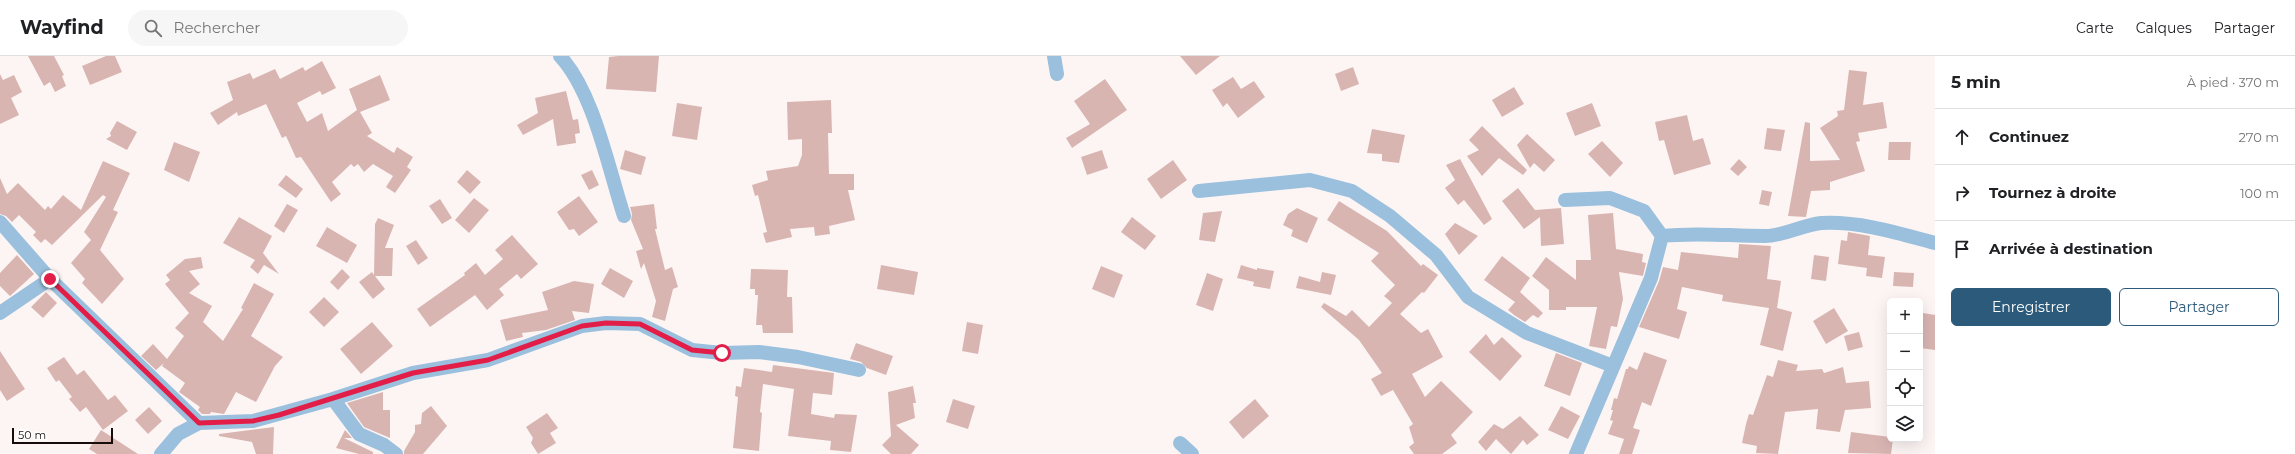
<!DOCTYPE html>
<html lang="fr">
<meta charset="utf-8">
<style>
body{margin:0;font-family:Montserrat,sans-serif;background:#f6f6f6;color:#202124}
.controls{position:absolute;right:12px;bottom:12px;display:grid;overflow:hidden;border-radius:6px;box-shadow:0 4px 16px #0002}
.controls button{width:36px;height:36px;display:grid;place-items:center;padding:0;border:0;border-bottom:1px solid #e0e0e0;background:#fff;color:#202124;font:20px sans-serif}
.scale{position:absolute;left:12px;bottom:10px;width:101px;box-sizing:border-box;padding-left:4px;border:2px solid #180c0b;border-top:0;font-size:11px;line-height:14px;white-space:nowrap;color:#180c0b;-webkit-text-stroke:3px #fff;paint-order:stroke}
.stop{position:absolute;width:12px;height:12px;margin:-9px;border:3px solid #e11d48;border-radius:50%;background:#fff}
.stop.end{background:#e11d48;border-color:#fff;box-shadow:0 1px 4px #0008}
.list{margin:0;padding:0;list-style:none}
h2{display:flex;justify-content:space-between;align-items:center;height:52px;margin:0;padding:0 16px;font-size:17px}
h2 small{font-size:13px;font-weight:400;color:#757577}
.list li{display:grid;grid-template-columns:26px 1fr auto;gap:12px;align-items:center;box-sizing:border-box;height:56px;padding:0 16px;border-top:1px solid #e0e0e0}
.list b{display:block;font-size:15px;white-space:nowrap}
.list em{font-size:13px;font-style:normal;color:#757577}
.actions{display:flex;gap:8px;padding:12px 16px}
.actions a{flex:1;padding:9px 0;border:1px solid #2c5a7a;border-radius:6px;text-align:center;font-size:14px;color:#2c5a7a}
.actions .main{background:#2c5a7a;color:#fff}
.icon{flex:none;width:22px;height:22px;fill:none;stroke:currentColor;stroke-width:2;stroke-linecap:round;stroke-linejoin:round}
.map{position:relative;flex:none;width:1935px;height:398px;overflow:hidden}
header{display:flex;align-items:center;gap:24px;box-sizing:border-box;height:56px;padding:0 20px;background:#fff;border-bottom:1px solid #e0e0e0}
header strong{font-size:19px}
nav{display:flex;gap:22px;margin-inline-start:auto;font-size:14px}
.search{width:280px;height:36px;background:#f6f6f6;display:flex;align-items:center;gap:10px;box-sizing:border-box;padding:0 14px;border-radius:22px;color:#757577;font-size:15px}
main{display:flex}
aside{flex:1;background:#fff}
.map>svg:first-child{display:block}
.building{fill:#d9b5b2}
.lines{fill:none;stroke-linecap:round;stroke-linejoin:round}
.minor{stroke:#9ac0dd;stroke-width:14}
.route{stroke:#e11d48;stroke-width:5}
</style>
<header>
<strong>Wayfind</strong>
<div class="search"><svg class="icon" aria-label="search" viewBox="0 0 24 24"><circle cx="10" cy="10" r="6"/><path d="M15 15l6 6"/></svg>Rechercher</div>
<nav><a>Carte</a><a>Calques</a><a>Partager</a></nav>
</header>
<main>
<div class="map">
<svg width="1935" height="398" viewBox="0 0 1935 398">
<rect width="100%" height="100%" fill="#fdf5f4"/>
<path class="building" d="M28,0H54L64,19L62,20L66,30L55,36L50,26L44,30Z
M106,0H115L122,16L90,29L82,10Z
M618,0H659L656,36L606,33L609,1Z
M1180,0H1220L1196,19Z
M322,5L336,32L322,39L320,35L297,47L307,66L322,57L328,75L357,54L349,33L380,19L390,44L360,56L372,77L367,80L394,97L397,91L413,101L407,111L411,114L395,137L386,131L393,120L373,108L364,116L358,108L354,111L351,108L332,126L341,138L331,146L301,101L296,102L286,80L282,82L266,48L238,60L237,56L218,69L210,57L233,44L227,26L250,17L253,23L275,13L280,23L303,11L305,15Z
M1353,11L1359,28L1341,35L1335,18Z
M1849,14L1867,16L1863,49L1883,46L1887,72L1858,77L1860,85L1856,86L1865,115L1830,126V134L1811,135L1806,161L1788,160L1805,66L1810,67V105L1840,104L1820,72L1838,60L1837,55L1844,54Z
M0,18L3,24L14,19L22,36L11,42L19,59L0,68Z
M1233,21L1241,33L1254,25L1265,41L1238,62L1227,47L1223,51L1212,34Z
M1105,23L1127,54L1072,92L1066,82L1090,68L1074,45Z
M1514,31L1524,48L1502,61L1492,44Z
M566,35L573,64L578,63L580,77L575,78L576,87L557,90L553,63L523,79L517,69L538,57L535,42Z
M831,44L832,77H828L829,118H854V134H848L855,164L829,170L830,178L815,180L814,171L790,173L792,181L766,187L763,177L767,176L758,139L755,140L752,129L768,124L766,115L798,110L802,99V83L788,84L787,46Z
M677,47L702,51L697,84L672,80Z
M1592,47L1601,70L1575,80L1566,57Z
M1687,59L1693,85L1703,82L1711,108L1674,119L1664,84L1659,85L1655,66Z
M117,65L137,76L127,94L106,83L111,80L110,77Z
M1482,70L1527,114L1523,119L1499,102L1482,120L1467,100L1479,94L1469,84Z
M1767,72L1785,74L1781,95L1764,93Z
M1372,73L1405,79L1399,107L1382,105V98L1367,97Z
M1527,78L1555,104L1544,116L1534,107L1530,112L1517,89Z
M1602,85L1623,107L1610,121L1588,98Z
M174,86L200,96L189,126L164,114Z
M1889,86H1911L1910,104H1888Z
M625,94L646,101L641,119L620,113Z
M1102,94L1108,112L1087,119L1081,101Z
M1460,103L1492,163L1484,169L1464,144L1458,149L1445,132L1455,124L1446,109Z
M1739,103L1747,111L1738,120L1730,113Z
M1173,104L1187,124L1161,143L1147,123Z
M103,105L130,117L113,154L118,156L100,194L124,223L102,248L82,227L85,223L71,207L91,184L84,176L106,141L103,139L52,189L45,183L41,187L33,179L36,176L19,159L12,166L6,160L0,158V122L7,138L18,127L45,154L48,150L51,153L63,139L81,154Z
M467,114L481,126L470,138L457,126Z
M592,114L599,129L589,134L581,119Z
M286,119L303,133L296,142L278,129Z
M1518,132L1535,154L1561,152L1564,188L1541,190L1540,161L1524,173L1502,145Z
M1762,134L1772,136L1769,150L1759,148Z
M579,140L598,166L579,180L574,173L569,174L557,156Z
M474,142L489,154L469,177L455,164Z
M440,143L452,162L442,168L429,150Z
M1339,145L1387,175L1421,210L1423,208L1438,219L1424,237L1422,236L1400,258L1421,277L1428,273L1443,301L1412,318L1425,341L1441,325L1473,356L1451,379L1457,387L1442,398H1414L1409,391L1414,387L1409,371L1413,368L1393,334L1381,340L1371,323L1382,317L1359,284L1321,251L1324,247L1346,260L1352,254L1369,271L1392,247L1384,240L1395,229L1371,205L1379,197L1327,164Z
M287,148L298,154L284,177L274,170Z
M654,148L657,173H655L665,214L672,211L678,231L673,233L665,265L652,261L656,245L644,207L641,213L636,195L643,193L631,164L632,158L630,151Z
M1297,152L1318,162L1307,187L1291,180L1293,174L1283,169L1288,158Z
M1222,155L1215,186L1199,184L1203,157Z
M1613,157L1616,193L1643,198L1642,206L1646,207L1643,220L1619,216L1623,243L1617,271L1611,270L1606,293L1589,290L1597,251H1566V254H1549V234L1532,220L1546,201L1576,224V204H1591L1588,159Z
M239,161L272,180L263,197L279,218L264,209L258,218L250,211L255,204L223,187Z
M1132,161L1156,180L1145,194L1121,176Z
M378,162L394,169L385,192H393L392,220H375L385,233L373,243L359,226L372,216L374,219L375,168Z
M1455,167L1478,180L1459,199L1445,178Z
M327,171L357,189L347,207L316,190Z
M1848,176L1870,180L1868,199L1885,201L1882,222L1866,220L1867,212L1838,208L1841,184L1847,185Z
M512,179L538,208L521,223L517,218L499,233L504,239L487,254L475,239L430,271L417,253L465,219L464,217L476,207L485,219L503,203L495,194Z
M416,184L428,202L418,209L406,190Z
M1739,188L1771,190L1767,223L1781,225L1777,252L1792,256L1783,295L1760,289L1769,252L1722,245L1723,239L1682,231L1677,253L1687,256L1679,283L1639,271L1659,225L1663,211L1678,214L1681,196L1738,202Z
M17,199L34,218L10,240L0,230V217Z
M1814,199L1829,201L1826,225L1811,223Z
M1502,200L1530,222L1520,236L1543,257L1538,262L1533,259L1525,266L1514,259L1508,254L1515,246L1484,224Z
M201,201L203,212L189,215L200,228L189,237L212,250L203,266L223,285L243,253L241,252L254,227L274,238L251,280L283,301L275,310L256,346L236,336L224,358L211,356L210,358H202L198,354L200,351L179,336L185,327L162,310L164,307L156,314L141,300L153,288L167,303L184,280L175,272L189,257L165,228L170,224L166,219L185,203Z
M881,209L918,216L914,239L877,233Z
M1241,209L1257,214V212L1274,215L1270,233L1253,230L1254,226L1237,222Z
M1101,210L1123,219L1114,242L1092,233Z
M610,212L633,225L624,242L601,228Z
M342,213L350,221L338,234L330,226Z
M751,213L788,214L787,241H792L793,277H763L762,269H756L758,239H755V233H750Z
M1322,216L1336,219L1331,239L1296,232L1299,220L1320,226Z
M1894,216L1914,217L1913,231L1893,230Z
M1207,217L1223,223L1213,255L1196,249Z
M574,225L594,228L589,257L572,255L575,264L546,274L522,277L523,281L506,285L500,264L548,254L542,236Z
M46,236L57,247L43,262L31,251Z
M324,241L339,256L324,271L309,256Z
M1834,252L1848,275L1826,288L1813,265Z
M1923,257L1935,259V294L1920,292Z
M372,266L393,290L361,318L340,293Z
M967,266L983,269L978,298L962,295Z
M1859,276L1863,291L1848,295L1844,280Z
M1486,278L1494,289L1502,281L1522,300L1500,325L1469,296Z
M856,287L893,300L886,319L867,312L861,306L850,303Z
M0,295L25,333L7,345L0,334Z
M1644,296L1667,304L1651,350L1642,346L1633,372L1640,374L1632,398H1619L1624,383L1608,378L1613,365L1610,364L1613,354H1611L1614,342L1617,343L1626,313H1628L1629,310L1637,314Z
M1556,297L1582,307L1570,340L1544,330Z
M64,301L77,319L84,314L108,344L115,339L128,355L103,374L86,351L80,356L69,343L72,341L59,324L56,326L47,312Z
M1778,304L1798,309L1796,315L1822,313L1824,317L1843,311L1846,327L1869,325L1871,352L1845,354L1840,376L1816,373L1818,353L1785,356L1778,398L1756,397L1757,390L1742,387L1746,368L1749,358L1753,359L1767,319L1773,321Z
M773,309L834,317L832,339L813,337L811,358L834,362L835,358L857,359L851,396L830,394L831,385L788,380L794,333L763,328L760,356L762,357L759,395L733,392L738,341L735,340L736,330L741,331L744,312L772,316Z
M913,330L916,347H913L915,362L896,369L919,389L911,398H891L882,389L891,380L888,336Z
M383,336V354H390V382L364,371L347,347Z
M953,343L975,350L968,373L946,366Z
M1255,343L1269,360L1243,383L1229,366Z
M431,350L447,370L423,398H404V395L415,376V369L421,368L422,357Z
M1561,350L1580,360L1568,383L1548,374Z
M149,351L162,365L148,378L135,364Z
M547,357L558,372L550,377L556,387L538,398L531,387L533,382L526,371Z
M1520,360L1539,379L1527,389L1523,384L1511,398L1496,383L1486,395L1478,386L1494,368L1503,373Z
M274,371L273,398H256L252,386L219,380V378Z
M101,374L138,398H97L89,393Z
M345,374L352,382H344L373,396V398H359L336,392Z
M1851,376L1890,381V383H1893L1891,398L1848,397Z"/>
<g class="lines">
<path class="minor" d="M560,0C594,37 608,111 624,160
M1054,0L1057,18
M1199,135L1310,124L1352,135L1390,160L1436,199L1468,241L1527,277L1613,310
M1565,144L1610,142L1644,155L1662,180C1696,176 1730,180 1765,180C1784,180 1802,169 1821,167C1860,165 1898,177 1935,187
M0,166L50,223L199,367
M0,257L50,223
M333,343L413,317L488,304L582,270L606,267L640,268L692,294L722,297L759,296L798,301L859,314
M1180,387L1192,398
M161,398L178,378L199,367L253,365L333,343L359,378L384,389L396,398
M1576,398L1651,222L1662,180"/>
</g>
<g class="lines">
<path class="route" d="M50,223L199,367L253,365L279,359L413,317L488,304L582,270L606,267L640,268L692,294L722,297"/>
</g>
</svg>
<div class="controls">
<button>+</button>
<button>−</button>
<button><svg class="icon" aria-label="locate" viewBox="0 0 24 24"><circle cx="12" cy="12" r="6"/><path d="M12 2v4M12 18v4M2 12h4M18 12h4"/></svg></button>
<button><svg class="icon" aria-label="layers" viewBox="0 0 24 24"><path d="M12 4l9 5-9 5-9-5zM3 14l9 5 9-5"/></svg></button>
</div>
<div class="scale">50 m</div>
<div class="stop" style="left:722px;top:297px"></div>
<div class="stop end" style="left:50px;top:223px"></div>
</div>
<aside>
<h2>5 min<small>À pied · 370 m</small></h2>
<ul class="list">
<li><svg class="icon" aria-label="ahead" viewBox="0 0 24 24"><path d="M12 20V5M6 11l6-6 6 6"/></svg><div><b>Continuez</b></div><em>270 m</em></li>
<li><svg class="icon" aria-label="right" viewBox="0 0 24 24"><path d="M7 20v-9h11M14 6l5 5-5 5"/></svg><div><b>Tournez à droite</b></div><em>100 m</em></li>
<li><svg class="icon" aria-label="arrive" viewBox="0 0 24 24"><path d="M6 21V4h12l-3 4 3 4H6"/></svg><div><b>Arrivée à destination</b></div></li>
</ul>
<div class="actions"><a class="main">Enregistrer</a><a>Partager</a></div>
</aside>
</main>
